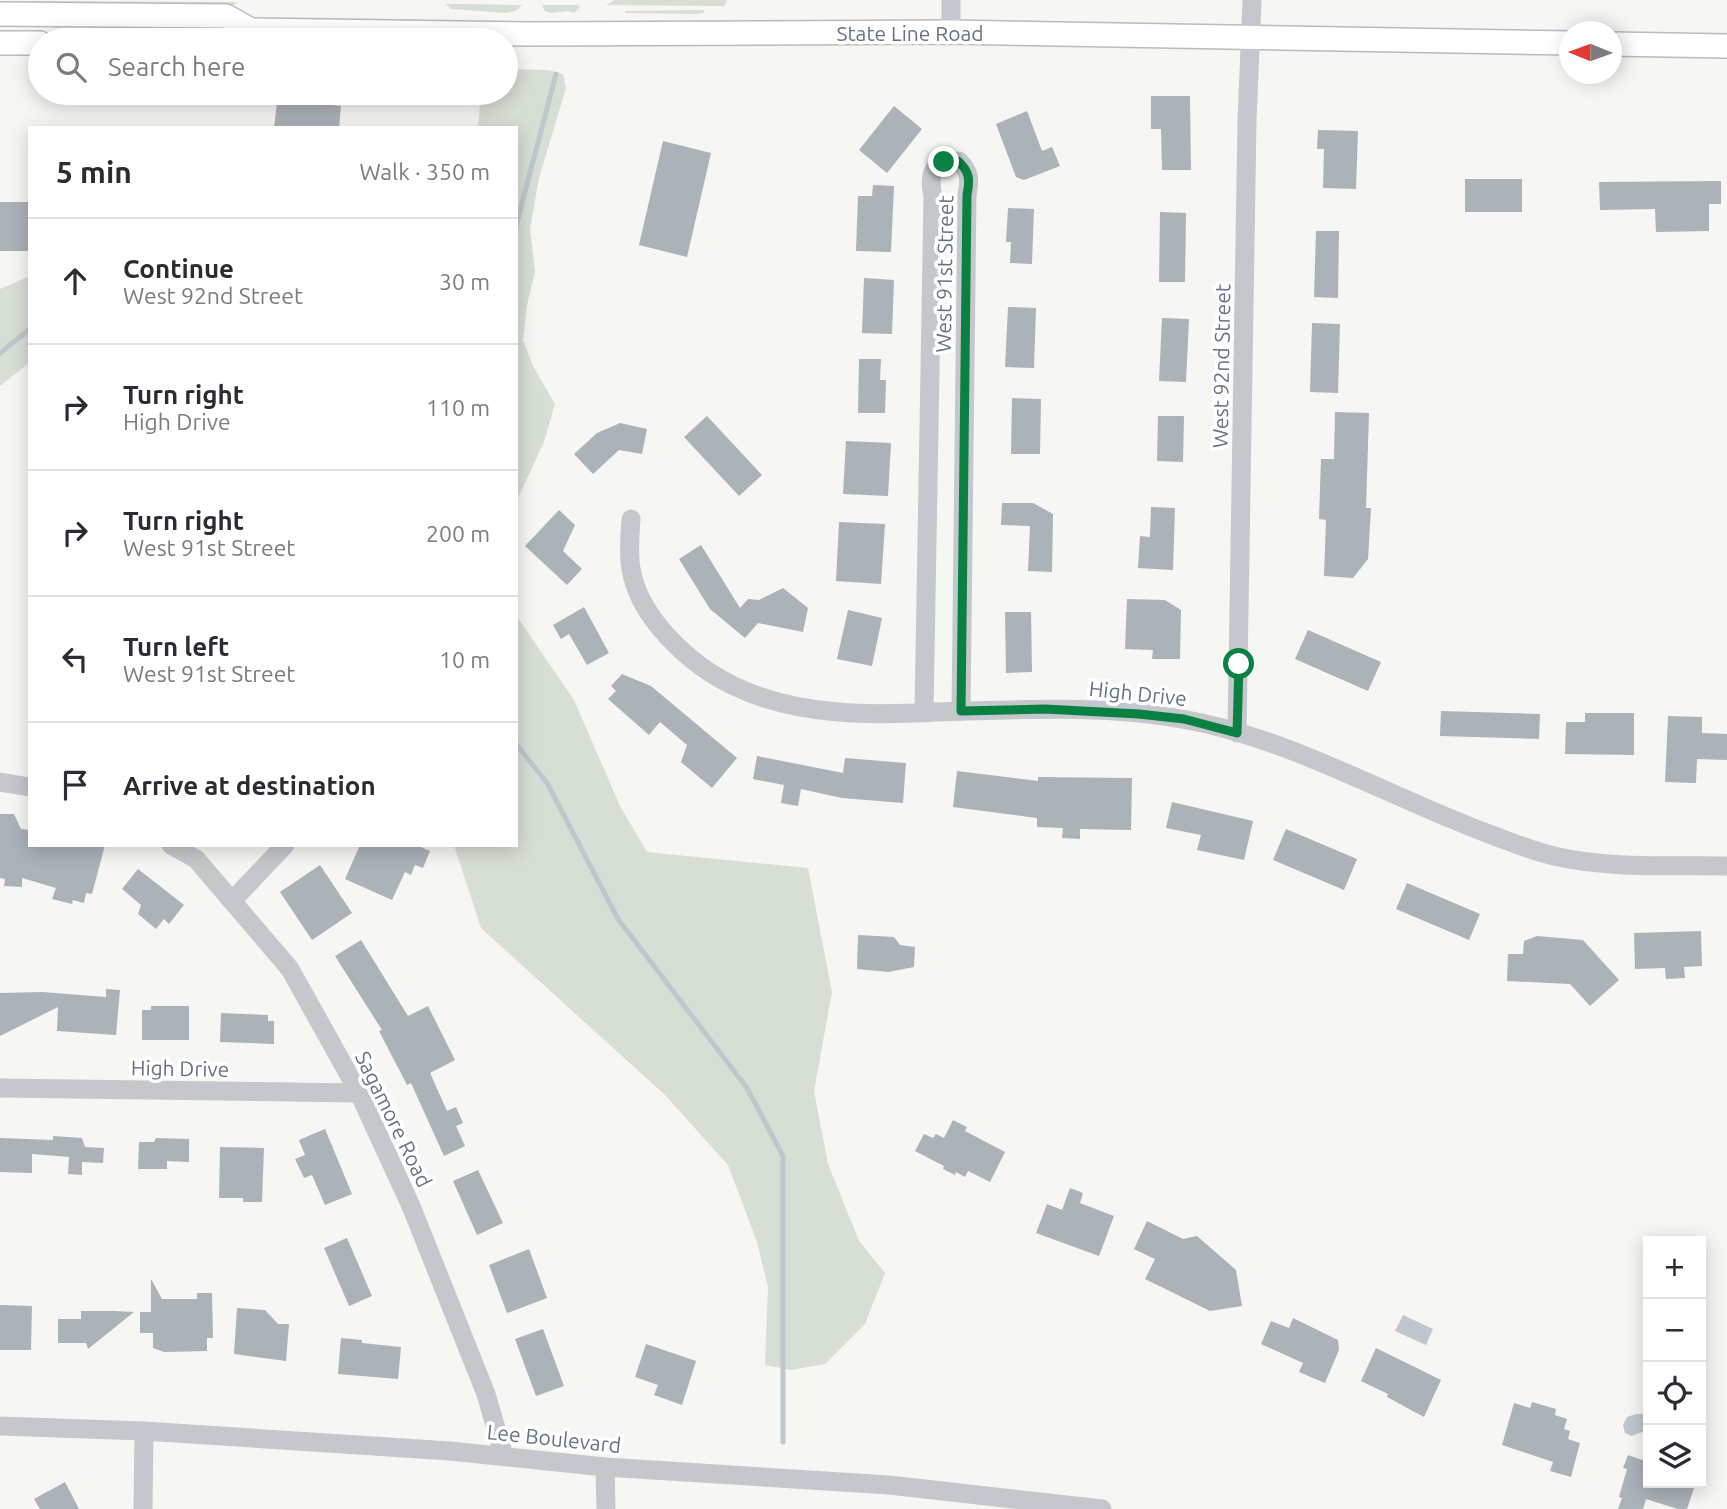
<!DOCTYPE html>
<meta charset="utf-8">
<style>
body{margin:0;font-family:Ubuntu,sans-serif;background:#f7f7f7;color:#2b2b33}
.controls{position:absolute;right:21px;bottom:21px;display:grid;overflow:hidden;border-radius:0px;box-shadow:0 4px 18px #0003}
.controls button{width:63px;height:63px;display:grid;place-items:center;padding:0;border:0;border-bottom:2px solid #e1e1e2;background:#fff;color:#2b2b33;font:35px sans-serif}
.compass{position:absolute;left:1559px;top:21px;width:63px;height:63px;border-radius:50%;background:#fff;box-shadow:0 4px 18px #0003;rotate:271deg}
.stop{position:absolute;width:21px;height:21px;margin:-16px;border:5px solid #0b8043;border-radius:50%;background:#fff}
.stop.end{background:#0b8043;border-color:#fff;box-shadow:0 2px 7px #0008}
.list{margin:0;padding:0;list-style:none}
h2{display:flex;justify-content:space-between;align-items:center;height:91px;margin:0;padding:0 28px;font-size:30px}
h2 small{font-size:23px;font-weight:400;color:#7c7c81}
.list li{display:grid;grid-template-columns:46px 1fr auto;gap:21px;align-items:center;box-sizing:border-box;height:126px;padding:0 28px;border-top:2px solid #e1e1e2}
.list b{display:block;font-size:26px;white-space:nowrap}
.list p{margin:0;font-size:23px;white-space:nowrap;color:#7c7c81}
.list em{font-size:23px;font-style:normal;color:#7c7c81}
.icon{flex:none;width:38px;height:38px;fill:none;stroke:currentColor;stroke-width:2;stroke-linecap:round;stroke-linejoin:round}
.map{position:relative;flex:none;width:1727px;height:1509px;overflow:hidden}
.search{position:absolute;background:#fff;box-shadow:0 4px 18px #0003;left:28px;top:28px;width:490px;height:77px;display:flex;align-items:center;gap:18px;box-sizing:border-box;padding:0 24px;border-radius:38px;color:#7c7c81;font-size:26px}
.panel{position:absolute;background:#fff;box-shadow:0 4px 18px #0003;left:28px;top:126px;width:490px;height:721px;border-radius:0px}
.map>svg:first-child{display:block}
.green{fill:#d7ded4}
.water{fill:#bec7cd}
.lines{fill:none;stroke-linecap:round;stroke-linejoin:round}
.stream{stroke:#bec7cd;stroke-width:5}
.building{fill:#abb2b8}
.major-casing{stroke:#b7bbbf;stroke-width:26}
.minor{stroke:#c4c7cb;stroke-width:19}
.major{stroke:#fff;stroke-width:23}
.route{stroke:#0b8043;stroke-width:9}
.labels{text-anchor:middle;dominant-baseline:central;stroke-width:7;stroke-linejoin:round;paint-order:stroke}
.street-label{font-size:21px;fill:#657485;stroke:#fff}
</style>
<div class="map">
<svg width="1727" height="1509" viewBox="0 0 1727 1509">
<rect width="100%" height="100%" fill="#f6f6f3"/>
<path class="green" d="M615,0H727L724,6L606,5Z
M27,1L233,2L238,3L230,6L31,4L24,2Z
M446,4H456L522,5L515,11L506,13L451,9Z
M542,5H577L580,7L574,13C565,8 556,16 545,11Z
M704,10V13L696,14L625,13V11Z
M506,69L548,70L563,74L566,88L539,178L530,229L535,272L527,305L523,340L533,366L555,404L544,442L516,502V128H478L481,93H506Z
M30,276V362L0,386V289Z
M516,615L574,700L620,806L647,852L808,868L832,992L814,1091L828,1164L859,1241L885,1273L865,1324L825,1364L791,1370L765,1365L768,1287L757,1242L728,1165L665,1095L481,928L454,845H516Z"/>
<path class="water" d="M1403,1315L1433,1329L1426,1345L1395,1331Z
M1648,1414V1430L1631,1436L1625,1433L1623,1425L1627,1417L1636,1414Z"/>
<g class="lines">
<path class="stream" d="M516,226L556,74
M0,353L30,329
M516,744L547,783L618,919L747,1088L783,1156V1442"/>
</g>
<path class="building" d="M278,93H333L332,105L341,106L339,128H274Z
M1151,96H1190L1191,170H1162L1161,129H1151Z
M894,106L922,129L887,173L859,150Z
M1027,111L1042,151L1052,147L1060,166L1024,180L1016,177L996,124Z
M1318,130L1358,131L1356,189L1323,188L1324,149H1317Z
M663,141L711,153L687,257L639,245Z
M1465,179H1522V212H1465Z
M1721,181V204H1709V231L1656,232L1655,209L1600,210L1599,182Z
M873,185L894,186L891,252L856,251L858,196H872Z
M0,202H30V251H0Z
M1008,208L1034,209L1032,264L1010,263L1011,242H1006Z
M1160,212L1186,213L1185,282H1159Z
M1316,231H1339L1338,298L1314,297Z
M864,278L894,280L892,334L862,333Z
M1008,307L1036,308L1034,368L1005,367Z
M1162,318L1189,319L1186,382L1159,381Z
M1312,323L1340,324L1338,393L1310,392Z
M859,359H881L880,380H886L885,413H858Z
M1012,398L1041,399L1040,454H1011Z
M1335,412L1369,413L1366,508H1371L1368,559L1353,578L1324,576L1326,520L1319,519L1321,459H1334Z
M707,416L762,475L739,496L684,437Z
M1158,416H1184L1183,462L1157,461Z
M620,423L647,429L642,454L619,450L593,474L574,454L597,433Z
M846,441L891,443L888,496L843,494Z
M1002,503H1033L1053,514L1052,572L1028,571L1030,526L1001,525Z
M1151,507L1175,508L1173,570L1138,568L1140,536L1150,537Z
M559,510L575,525L563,551L582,569L567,585L525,546Z
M839,522L885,524L881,584L836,581Z
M701,545L740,608L748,599L759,600L783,588L808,608L803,632L758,623L745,638L710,609L679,559Z
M1127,599L1165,600L1181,610L1180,659H1152L1153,650L1125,649Z
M584,607L609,653L587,665L569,634L561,639L553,625Z
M848,610L882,618L872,666L837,659Z
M1005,612H1031L1032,672L1006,673Z
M1308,630L1381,662L1368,691L1295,659Z
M622,674L651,686L737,758L712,788L681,762L687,745L660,722L649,735L608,699L616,691L611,686Z
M1441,711L1540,714L1539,739L1440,736Z
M1585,713H1634V755L1565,754L1566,722H1585Z
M1668,716L1702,717V733L1727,734V760L1697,759L1696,783L1665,782Z
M757,756L843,773L845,758L906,763L903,803L842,798L801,789L798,806L781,803L784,785L753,779Z
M957,771L1038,781V777L1132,778L1131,830L1080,829V839L1062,838L1063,828L1037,827V818L953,807Z
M1172,802L1253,821L1244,860L1197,850L1201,835L1166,828Z
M0,814H14L21,829L30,830V845H105L92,894L86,893L84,903L73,900L72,904L52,899L56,888L22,878V887L4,886L5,879L0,878Z
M1286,829L1357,859L1344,890L1273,860Z
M360,845H416L430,851L423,868L415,865L411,875L405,872L392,900L345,879Z
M320,865L352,913L312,940L280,892Z
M138,869L184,905L169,924L164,919L156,929L138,914L141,905L122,889Z
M1407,883L1480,914L1469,940L1396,909Z
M1701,931L1702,966L1684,967L1685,978L1666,979L1665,968L1635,969L1634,933Z
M858,935L894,937L900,945L915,947L914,967L888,972L857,969Z
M1537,936L1583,940L1619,980L1590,1006L1570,984L1507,981L1508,954H1523L1524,941Z
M361,940L408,1016L428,1006L455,1060L430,1073L447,1111L456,1107L463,1123L456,1126L465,1146L444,1156L411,1083L407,1085L379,1031L382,1030L335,956Z
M106,989L120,990L116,1035L57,1031L58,1007L0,1036V993L42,992L106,997Z
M151,1006H189V1040H142V1010H151Z
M221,1013L268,1015V1021H274V1044L220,1042Z
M953,1120L967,1127L965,1131L1005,1152L990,1182L968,1171L965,1177L956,1172L955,1175L943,1169L944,1166L915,1151L924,1134L933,1138L936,1134L944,1138Z
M325,1129L352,1194L325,1205L312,1175L304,1178L295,1159L305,1155L299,1140Z
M53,1136L82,1138L85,1147L104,1148L103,1163L82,1162V1175L68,1174L69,1157L32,1154V1173L0,1172V1138L53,1140Z
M156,1138L189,1139V1162L167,1161V1169H138L139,1142H154Z
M220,1147L264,1148L262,1202H243V1198H219Z
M478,1170L503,1223L477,1235L453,1181Z
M1070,1188L1083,1193L1080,1203L1114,1216L1099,1256L1036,1233L1047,1204L1062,1210Z
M1147,1221L1183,1239L1197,1236L1236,1270L1242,1306L1210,1311L1145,1279L1155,1259L1134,1249Z
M347,1238L372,1296L349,1306L324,1248Z
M529,1249L547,1298L507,1313L489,1265Z
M151,1279L162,1299H197V1293H212L213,1338H207V1351L164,1352L153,1348V1333H140V1312H151Z
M0,1305L32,1306L31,1350H0Z
M237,1308L265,1310L278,1324H289L286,1361L234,1354Z
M81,1311H115L134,1312L88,1349L86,1343H58V1319H81Z
M1293,1318L1338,1340L1339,1350L1325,1383L1299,1372L1303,1363L1261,1344L1271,1321L1289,1328Z
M543,1329L564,1386L536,1396L515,1339Z
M341,1338L362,1340V1343L401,1347L398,1379L338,1374Z
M646,1344L696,1361L682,1405L654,1395L658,1385L635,1377Z
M1376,1348L1441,1380L1424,1417L1387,1397L1388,1394L1361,1381Z
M1532,1402L1556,1409L1555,1415L1567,1419L1564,1429L1570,1431L1568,1439L1580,1443L1571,1477L1550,1471L1553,1462L1502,1445L1514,1403L1530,1408Z
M1628,1455L1648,1462V1483H1677L1694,1488L1687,1509H1678L1646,1499L1643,1509H1618L1622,1498L1619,1497L1627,1469L1623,1468Z
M65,1482L79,1509H40L34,1499Z"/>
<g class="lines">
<defs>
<path id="major" d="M0,14L226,16L251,30L530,34L951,32L1570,43
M0,43H40
M1612,44L1727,46"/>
</defs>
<use href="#major" class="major-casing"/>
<path class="minor" d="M951,0V32
M631,519C630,535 628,552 631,569C639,618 690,665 734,686C807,721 887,714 965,711C1037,709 1111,706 1182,719C1290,738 1387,796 1489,834C1511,842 1532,851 1554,856C1609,869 1670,865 1727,866
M924,713L933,197C928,173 932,162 959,161C970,172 970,180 967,195L961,711
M1237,733L1247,121L1252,0
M0,782L30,787
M171,845L196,859L290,969L359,1093L411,1206L486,1394L504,1456
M232,901L285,845
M0,1088L359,1093
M0,1426L144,1431L450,1451L605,1467L889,1485L1102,1509
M605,1467L606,1509
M143,1509L144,1431"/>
<use href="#major" class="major"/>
</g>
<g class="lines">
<path class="route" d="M944,162L958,161C970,172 970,180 967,195L961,711L1045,709L1139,714L1184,719L1237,733L1239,664"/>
</g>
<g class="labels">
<g class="street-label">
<text x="910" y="33">State Line Road</text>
<text transform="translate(944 274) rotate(-89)">West 91st Street</text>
<text transform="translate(1221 366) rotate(-89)">West 92nd Street</text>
<text transform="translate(1138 693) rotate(6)">High Drive</text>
<text transform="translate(180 1068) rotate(1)">High Drive</text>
<text transform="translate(394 1119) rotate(64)">Sagamore Road</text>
<text transform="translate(554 1438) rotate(6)">Lee Boulevard</text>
</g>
</g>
</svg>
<div class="controls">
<button>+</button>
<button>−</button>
<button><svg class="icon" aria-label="locate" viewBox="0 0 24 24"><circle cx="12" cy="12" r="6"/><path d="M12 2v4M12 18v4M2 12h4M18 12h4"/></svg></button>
<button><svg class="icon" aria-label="layers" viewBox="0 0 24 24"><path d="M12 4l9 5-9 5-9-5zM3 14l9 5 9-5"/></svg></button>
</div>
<svg class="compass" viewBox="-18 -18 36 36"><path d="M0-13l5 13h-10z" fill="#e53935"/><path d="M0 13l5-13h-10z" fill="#7c7c81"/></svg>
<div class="stop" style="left:1239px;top:664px"></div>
<div class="stop end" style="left:944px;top:162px"></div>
<div class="search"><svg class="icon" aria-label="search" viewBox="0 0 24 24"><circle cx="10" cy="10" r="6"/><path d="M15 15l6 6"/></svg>Search here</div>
<section class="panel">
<h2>5 min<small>Walk · 350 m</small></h2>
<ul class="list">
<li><svg class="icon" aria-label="ahead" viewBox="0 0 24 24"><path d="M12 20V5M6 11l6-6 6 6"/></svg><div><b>Continue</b><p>West 92nd Street</p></div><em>30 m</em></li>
<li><svg class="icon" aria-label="right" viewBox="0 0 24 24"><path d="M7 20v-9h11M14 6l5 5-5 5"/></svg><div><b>Turn right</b><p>High Drive</p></div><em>110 m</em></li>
<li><svg class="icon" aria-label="right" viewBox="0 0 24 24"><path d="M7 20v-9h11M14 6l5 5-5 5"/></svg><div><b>Turn right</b><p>West 91st Street</p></div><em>200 m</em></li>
<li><svg class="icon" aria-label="left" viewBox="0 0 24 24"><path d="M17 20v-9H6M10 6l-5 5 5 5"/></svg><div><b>Turn left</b><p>West 91st Street</p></div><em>10 m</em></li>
<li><svg class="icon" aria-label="arrive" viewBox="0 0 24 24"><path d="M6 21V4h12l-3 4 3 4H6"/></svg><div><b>Arrive at destination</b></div></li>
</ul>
</section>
</div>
